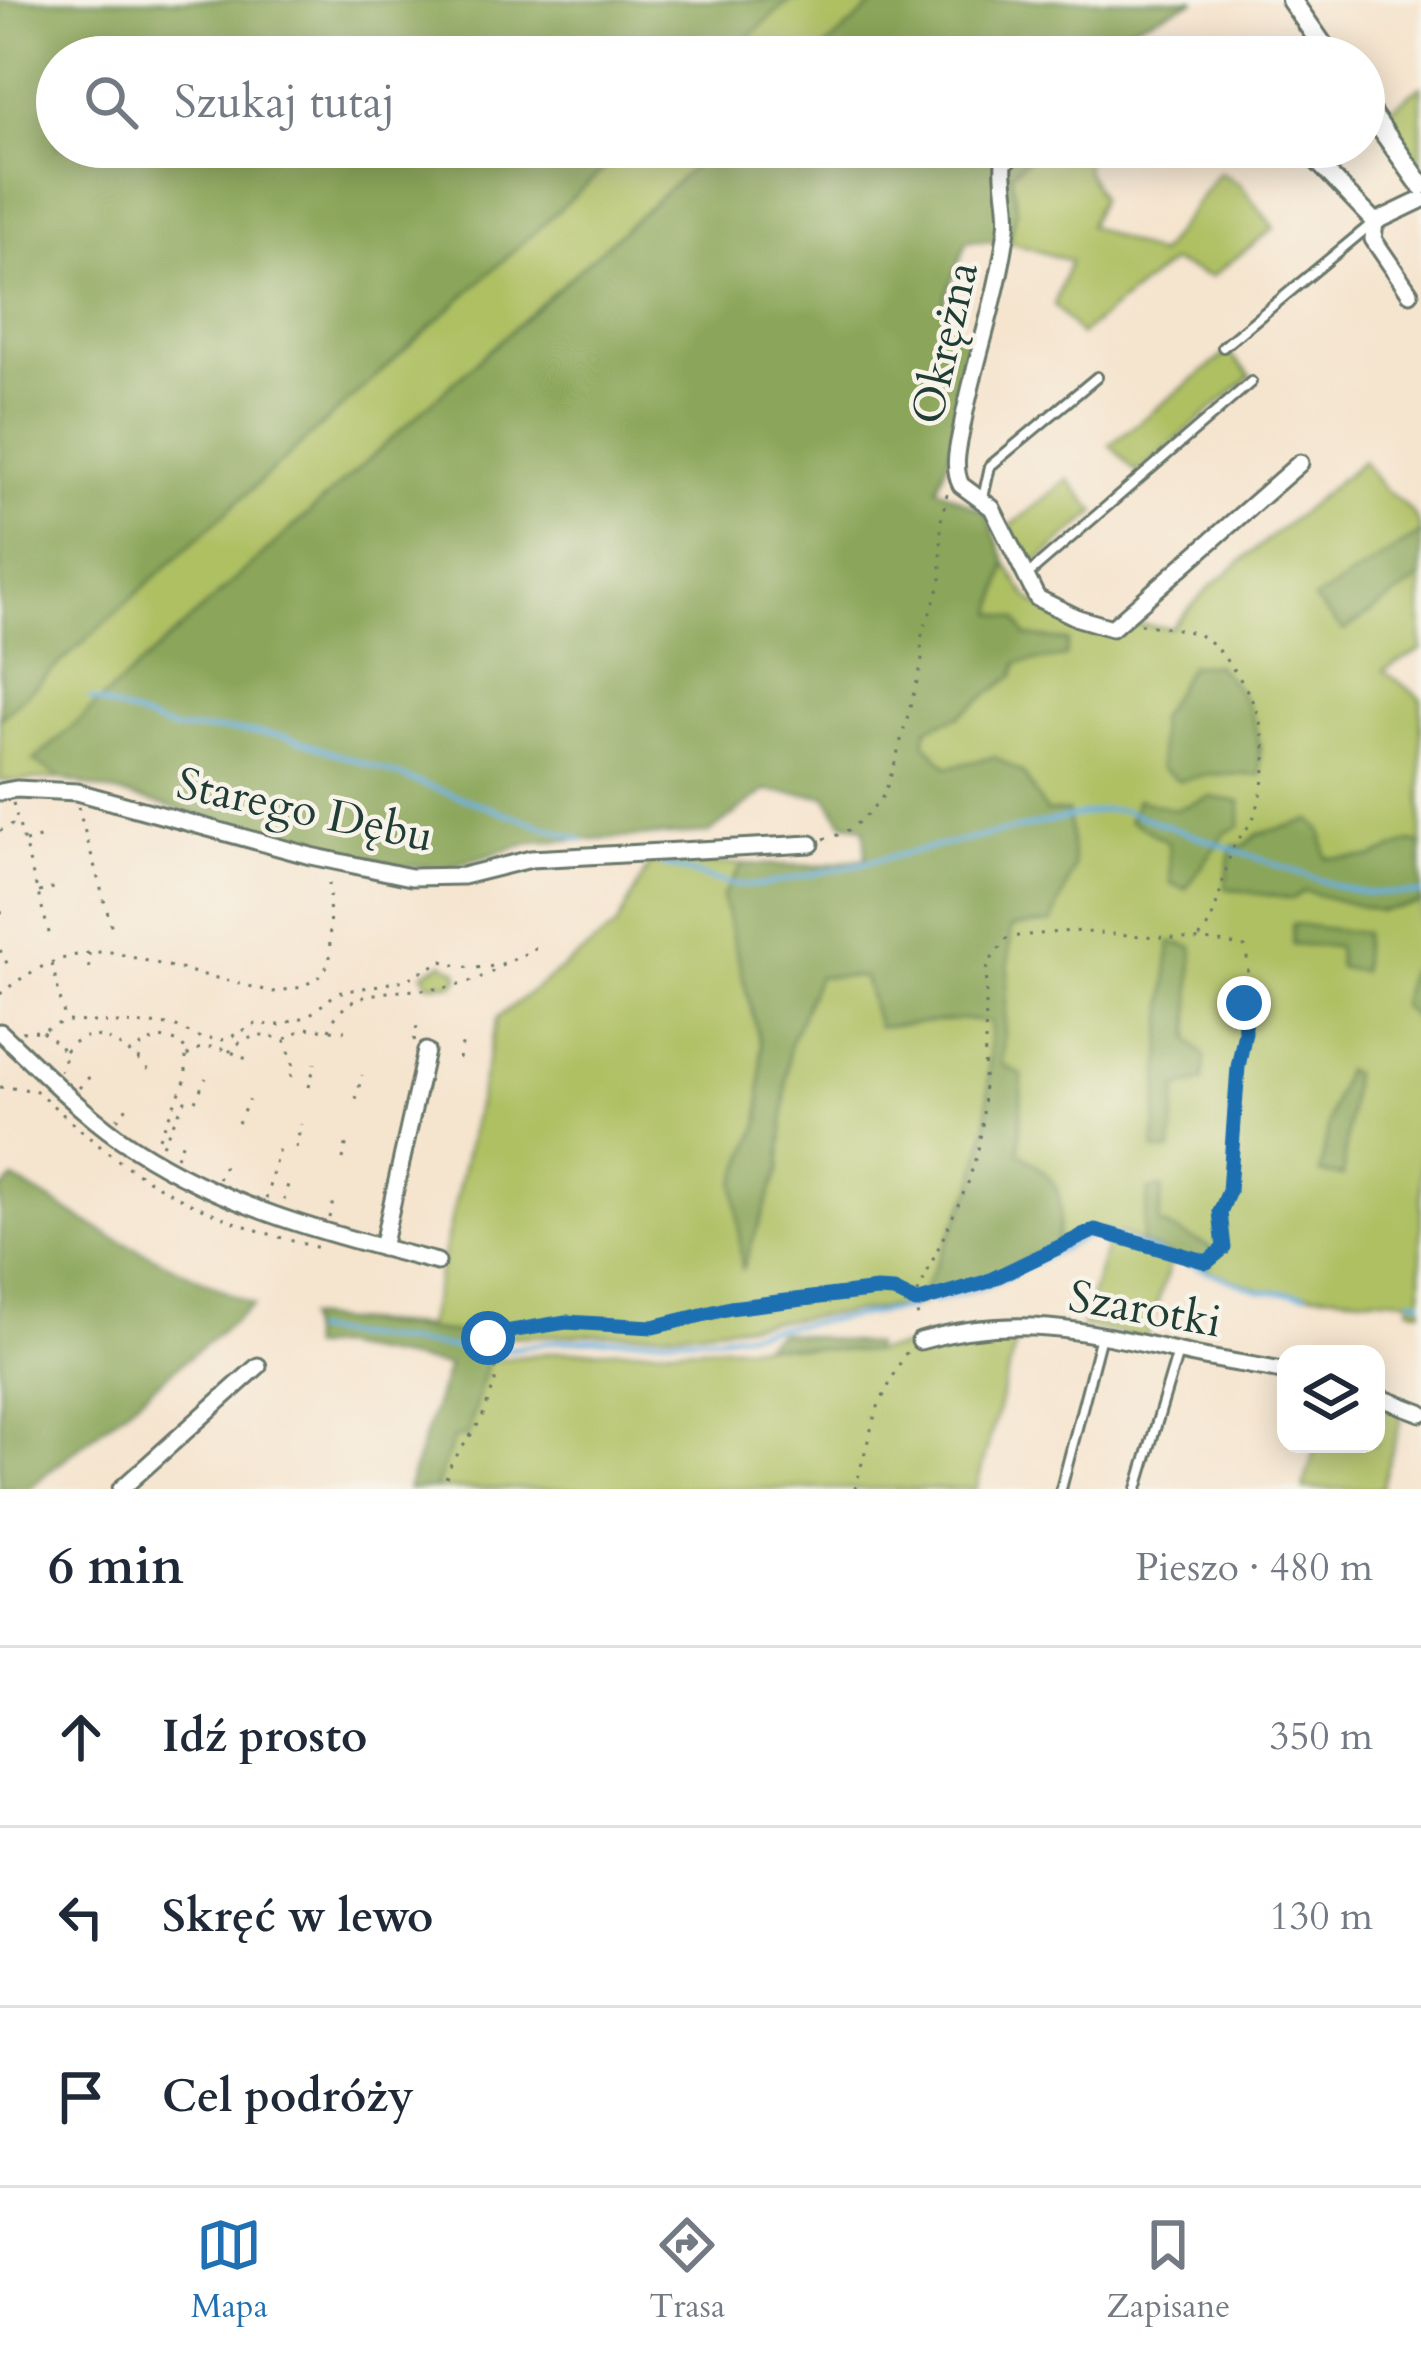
<!DOCTYPE html>
<html lang="pl">
<meta charset="utf-8">
<style>
body{margin:0;font-family:Cardo,serif;background:#f2f2f3;color:#1f2937}
.controls{position:absolute;right:36px;bottom:36px;display:grid;overflow:hidden;border-radius:24px;box-shadow:0 6px 30px #0003}
.controls button{width:108px;height:108px;display:grid;place-items:center;padding:0;border:0;border-bottom:3px solid #e0e1e3;background:#fff;color:#1f2937;font:60px sans-serif}
.stop{position:absolute;width:36px;height:36px;margin:-27px;border:9px solid #1f6fb2;border-radius:50%;background:#fff}
.stop.end{background:#1f6fb2;border-color:#fff;box-shadow:0 3px 12px #0008}
.list{margin:0;padding:0;list-style:none}
h2{display:flex;justify-content:space-between;align-items:center;height:156px;margin:0;padding:0 48px;font-size:51px}
h2 small{font-size:39px;font-weight:400;color:#747a83}
.list li{display:grid;grid-template-columns:78px 1fr auto;gap:36px;align-items:center;box-sizing:border-box;height:180px;padding:0 48px;border-top:3px solid #e0e1e3}
.list b{display:block;font-size:45px;white-space:nowrap}
.list em{font-size:39px;font-style:normal;color:#747a83}
.icon{flex:none;width:66px;height:66px;fill:none;stroke:currentColor;stroke-width:2;stroke-linecap:round;stroke-linejoin:round}
.map{position:relative;flex:none;width:1421px;height:1489px;overflow:hidden}
.search{position:absolute;background:#fff;box-shadow:0 6px 30px #0003;left:36px;right:36px;top:36px;height:132px;display:flex;align-items:center;gap:30px;box-sizing:border-box;padding:0 42px;border-radius:66px;color:#747a83;font-size:45px}
.sheet{height:696px;background:#fff}
nav{display:flex;justify-content:space-around;align-items:center;box-sizing:border-box;height:168px;border-top:3px solid #e0e1e3;background:#fff;font-size:33px;color:#747a83}
nav a{display:grid;justify-items:center;gap:6px}
nav .on{color:#1f6fb2}
.map>svg:first-child{display:block}
.green{fill:#afc064;stroke:#677e4c;stroke-width:3;fill-rule:evenodd}
.forest{fill:#8ba65a;stroke:#557247;stroke-width:3}
.lines{fill:none;stroke-linecap:round;stroke-linejoin:round}
.stream{stroke:#69b0e0;stroke-width:4.5}
.service-casing{stroke:#6a776a;stroke-width:14}
.minor-casing{stroke:#6a776a;stroke-width:21}
.tertiary-casing{stroke:#6a776a;stroke-width:24}
.path{stroke:#6a776a;stroke-width:3;stroke-dasharray:3 9;stroke-linecap:butt}
.service{stroke:#fff;stroke-width:8}
.minor{stroke:#fff;stroke-width:15}
.tertiary{stroke:#fff;stroke-width:18}
.route{stroke:#1f6fb2;stroke-width:15}
.labels{text-anchor:middle;dominant-baseline:central;stroke-width:9;stroke-linejoin:round;paint-order:stroke}
.street-label{font-size:45px;fill:#1f3d34;stroke:#f7f3e8}
</style>
<div class="map">
<svg width="1421" height="1489" viewBox="0 0 1421 1489">
<rect width="100%" height="100%" fill="#f7f3e8"/>
<filter id="ink" filterUnits="userSpaceOnUse"><feTurbulence type="fractalNoise" baseFrequency=".00833" numOctaves="2"/><feDisplacementMap in="SourceGraphic" scale="24" xChannelSelector="R" yChannelSelector="G"/><feConvolveMatrix kernelMatrix="1 2 1 2 8 2 1 2 1" color-interpolation-filters="sRGB"/></filter>
<filter id="wash" filterUnits="userSpaceOnUse"><feTurbulence type="fractalNoise" baseFrequency=".004" numOctaves="4" result="noise"/><feDisplacementMap in="SourceGraphic" scale="48" xChannelSelector="R" yChannelSelector="G"/><feGaussianBlur stdDeviation="2.7" result="paint"/><feColorMatrix in="noise" values="0 0 0 0 0 0 0 0 0 0 0 0 0 0 0 0 0 1.4 0 .05"/><feComposite in="paint" operator="in"/></filter>
<g filter="url(#wash)">
<rect width="100%" height="100%" fill="#f5e4ce"/>
<path class="green" d="M790,0H879L815,57H727Z
M1421,86V165L1385,113Z
M627,147H715L34,761L62,779L0,781V718Z
M1042,147H1084L1086,169L1100,199L1089,226L1158,255L1219,172L1240,184L1274,228L1211,277L1171,262L1080,335L1054,305L1070,261L1009,242L1011,173Z
M1228,352L1251,376L1137,473L1110,445Z
M1363,461C1369,469 1375,479 1382,486C1398,503 1417,508 1421,533L1315,601L1344,630L1421,578V650L1384,671L1421,698V844C1403,841 1391,853 1374,857C1335,867 1294,847 1258,834L1244,846L1225,888L1292,899L1304,891L1379,911L1421,903V962L1408,974L1401,1005L1421,1024V1310L1409,1307L1412,1300L1262,1290L1209,1271L1211,1248L1159,1223L1161,1188L1149,1190L1141,1243C1104,1224 1093,1228 1056,1243C1065,1191 1061,1183 1019,1152L1022,1076L1002,1065L1011,927L1067,812H1046L1023,773L947,767L924,743L927,728L959,716L1014,675L1025,636L994,613L1006,563C1014,576 1022,593 1035,603C1057,622 1109,645 1134,624L1171,628L1210,587ZM1260,744L1259,775L1210,774ZM1211,797L1225,833L1186,889L1171,883L1168,842L1175,810ZM1193,947L1190,1040L1203,1081L1177,1088Z
M1068,479L1096,512L1039,560L1026,562L1007,529Z
M650,863L743,864L722,897L761,1046L760,1122L735,1183L742,1267L780,1168L789,1046L818,976L864,977L879,1027L963,1019L991,1022L987,1125L974,1185L922,1293L923,1304L681,1332L493,1337L346,1321L427,1326L497,1018L616,927Z
M443,963L458,971L459,977L454,984H428L423,973Z
M1108,1240L1171,1261L1146,1338L1082,1326Z
M1020,1328L976,1489H435L453,1438L468,1435L487,1361L556,1352L762,1345L873,1352Z
M1376,1405L1403,1412L1381,1489H1303L1316,1444H1376Z"/>
<path class="forest" d="M0,0H790L727,57H57V147H628L0,718Z
M879,0H1196L1116,33L1113,31L1075,57H815Z
M715,147H1042L1011,173L1017,210L1009,242L967,241L944,300L954,329L974,342L949,456L937,488L986,513L1006,563L994,613L1017,619L1026,636L1068,641L1065,657L1017,663L1014,675L959,716L927,728L924,742L947,767L995,757L1023,773L1046,812H1068L1074,867L1052,923L1011,927L1002,1064L1022,1075L1019,1152C1061,1183 1065,1191 1056,1243L976,1284L929,1296L922,1293L974,1185L987,1125L991,1022L963,1019L878,1027L864,977L818,976L789,1046L780,1168L742,1270L735,1183L760,1122L761,1046L722,897L743,864L819,866L866,858L864,828L842,822L826,796L765,791L709,833L534,842L449,867L400,866L62,779L34,761Z
M1421,533V578L1344,631L1314,600Z
M1190,665H1216C1251,700 1260,725 1260,775L1210,774L1179,781L1160,768L1158,719Z
M1211,797L1240,802V826L1225,833L1186,889L1171,884L1168,842L1129,820L1137,799L1175,810Z
M1311,820L1322,832L1326,858H1371L1410,842L1421,844V903L1379,911L1304,891L1292,899L1225,888L1232,846H1244L1258,834Z
M1292,924L1364,933L1361,972L1339,967L1337,947L1292,944Z
M1170,942L1193,947L1190,1040L1205,1057L1203,1081L1177,1088L1171,1151H1154Z
M1421,962V1024L1401,1005L1408,973Z
M1345,1070L1353,1073L1343,1176L1320,1173L1331,1110Z
M14,1179L112,1237L253,1305L28,1489H0V1191Z
M1162,1187L1159,1223L1211,1248L1209,1271L1141,1243L1149,1190Z
M306,1317L493,1337L468,1435L453,1439L435,1489H407L448,1366L335,1346L309,1348Z
M779,1332L874,1345L873,1352L762,1345Z"/>
<g class="lines">
<path class="stream" d="M90,699L175,730H228L286,736L582,840
M661,864L729,884L759,886L1103,810H1123L1336,886L1366,893L1421,894
M1188,1264L1260,1291L1305,1294
M1411,1299L1421,1301
M933,1302L989,1286L1095,1232L1159,1253
M311,1331L493,1352L556,1341L721,1336L912,1308"/>
</g>
</g>
<g filter="url(#ink)">
<g class="lines">
<defs>
<path id="service" d="M1223,347L1374,222
M983,498L990,466L1097,377
M1025,577L1251,382
M1061,1489L1101,1336
M1137,1489L1178,1352"/>
<path id="minor" d="M1021,147L1004,163C1002,185 1010,207 1007,228C999,293 976,356 963,421C960,441 951,465 961,485L992,508L1037,598L1078,618L1112,628L1300,463
M1303,147L1375,222L1421,200
M1375,222L1373,239L1410,293
M0,792L16,789L77,792L311,856L411,877L463,876L531,859L811,844
M0,1032C42,1071 85,1117 134,1148C227,1208 331,1235 437,1262
M382,1248L426,1051
M920,1341C1012,1314 1085,1330 1176,1351C1212,1360 1250,1364 1286,1372
M1376,1396L1421,1413
M121,1489L258,1366"/>
<path id="tertiary" d="M1291,0L1331,57
M1364,104L1421,185"/>
</defs>
<use href="#service" class="service-casing"/>
<use href="#minor" class="minor-casing"/>
<use href="#tertiary" class="tertiary-casing"/>
<path class="path" d="M1140,624C1159,628 1186,627 1204,638C1214,644 1223,656 1230,665C1265,709 1275,761 1255,814C1249,830 1236,838 1231,853C1221,880 1218,920 1197,940
M13,803L51,940
M78,807L113,932
M0,831L18,821
M824,839L844,833L864,818L884,795L894,766L922,663L921,638L941,582V521L947,494
M25,842L43,837
M39,892L57,887
M0,913L4,911
M0,950L9,967
M89,953V972
M52,964L65,1019
M0,994C34,967 67,951 111,952L273,992L302,987L320,976L330,962L329,877
M329,1030C347,981 407,995 449,987C468,984 487,976 503,965
M22,1032L41,1031L65,1021L172,1025L198,1037L225,1040L256,1024L280,1025L308,1016L337,993L405,980L442,961C478,975 509,966 541,944
M42,1032L61,1046L64,1060L60,1071
M286,1039L304,1028L345,1031
M414,1041L417,1026
M65,1051C93,1018 125,1047 149,1070
M229,1052C244,1035 265,1032 285,1041L293,1062L290,1081
M187,1056C208,1038 228,1051 251,1061
M459,1059L464,1036
M139,1060L141,1046L159,1038L178,1041L186,1050V1079L157,1142
M0,1087L33,1090
M309,1087L315,1063
M79,1088L94,1072
M35,1090C61,1112 87,1137 114,1157C174,1202 248,1231 320,1248
M356,1099L362,1075
M195,1101L206,1078
M117,1119L131,1102
M238,1123L249,1100
M162,1145L187,1097
M296,1148L301,1124
M176,1157L185,1137
M343,1159L348,1136
M218,1179L228,1159
M266,1199L280,1144
M284,1200L288,1184
M329,1218L334,1197
M916,1302L986,1282L1095,1230L1207,1262L1224,1248L1225,1242L1220,1212L1229,1191L1238,1067L1245,1032L1248,963L1245,947L1215,941L1071,931L1008,937L987,965L983,1119L978,1150L968,1183L915,1299L919,1325
M442,1489L451,1464L481,1420L495,1383L496,1364L486,1343L492,1334L567,1322L653,1327L730,1308L877,1290L913,1298
M855,1489L876,1411L904,1355L911,1349"/>
<use href="#service" class="service"/>
<use href="#minor" class="minor"/>
<use href="#tertiary" class="tertiary"/>
</g>
</g>
<g class="lines" filter="url(#ink)">
<path class="route" d="M488,1338L492,1334L566,1322L653,1327L730,1308L877,1290L894,1291L916,1302L986,1282L1095,1230L1207,1262L1224,1248L1220,1212L1229,1191L1238,1067L1245,1032L1244,1003"/>
</g>
<g class="labels">
<g class="street-label">
<text transform="translate(945 343) rotate(-77)">Okrężna</text>
<text transform="translate(305 810) rotate(12)">Starego Dębu</text>
<text transform="translate(1145 1309) rotate(10)">Szarotki</text>
</g>
</g>
</svg>
<div class="controls">
<button><svg class="icon" aria-label="layers" viewBox="0 0 24 24"><path d="M12 4l9 5-9 5-9-5zM3 14l9 5 9-5"/></svg></button>
</div>
<div class="stop" style="left:488px;top:1338px"></div>
<div class="stop end" style="left:1244px;top:1003px"></div>
<div class="search"><svg class="icon" aria-label="search" viewBox="0 0 24 24"><circle cx="10" cy="10" r="6"/><path d="M15 15l6 6"/></svg>Szukaj tutaj</div>
</div>
<section class="sheet">
<h2>6 min<small>Pieszo · 480 m</small></h2>
<ul class="list">
<li><svg class="icon" aria-label="ahead" viewBox="0 0 24 24"><path d="M12 20V5M6 11l6-6 6 6"/></svg><div><b>Idź prosto</b></div><em>350 m</em></li>
<li><svg class="icon" aria-label="left" viewBox="0 0 24 24"><path d="M17 20v-9H6M10 6l-5 5 5 5"/></svg><div><b>Skręć w lewo</b></div><em>130 m</em></li>
<li><svg class="icon" aria-label="arrive" viewBox="0 0 24 24"><path d="M6 21V4h12l-3 4 3 4H6"/></svg><div><b>Cel podróży</b></div></li>
</ul>
</section>
<nav>
<a class="on"><svg class="icon" aria-label="map" viewBox="0 0 24 24"><path d="M3 6l6-2 6 2 6-2v14l-6 2-6-2-6 2zM9 4v14M15 6v14"/></svg>Mapa</a>
<a><svg class="icon" aria-label="directions" viewBox="0 0 24 24"><path d="M12 3l9 9-9 9-9-9zM9 14v-3h6M13 9l2 2-2 2"/></svg>Trasa</a>
<a><svg class="icon" aria-label="saved" viewBox="0 0 24 24"><path d="M7 4h10v16l-5-4-5 4z"/></svg>Zapisane</a>
</nav>
